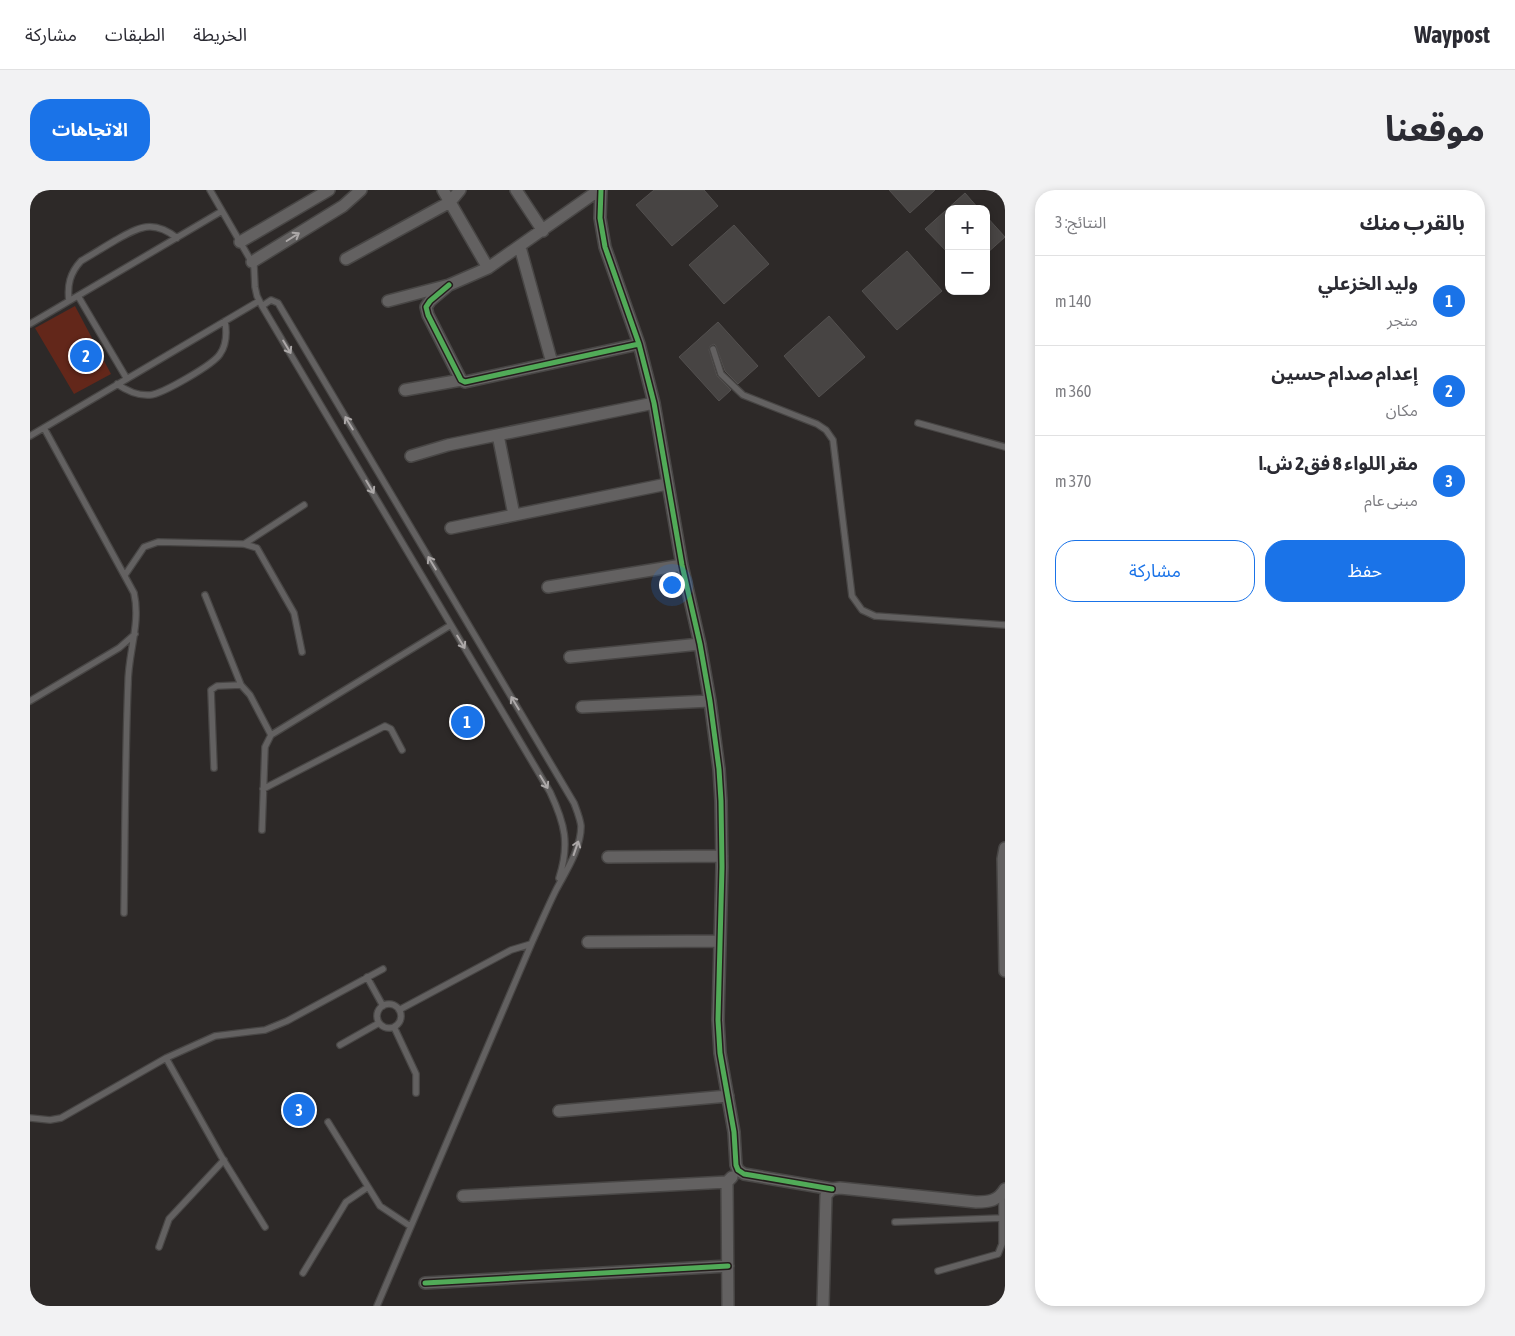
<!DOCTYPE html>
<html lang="ar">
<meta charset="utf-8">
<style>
body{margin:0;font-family:"Asap Condensed","Noto Sans Arabic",sans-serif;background:#f2f2f3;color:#2b2b33;direction:rtl}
.controls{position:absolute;right:15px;top:15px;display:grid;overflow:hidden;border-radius:10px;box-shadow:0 2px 8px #0003}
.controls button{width:45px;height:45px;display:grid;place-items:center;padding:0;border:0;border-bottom:1px solid #e1e1e2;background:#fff;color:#2b2b33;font:25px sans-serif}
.you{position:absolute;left:641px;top:394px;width:18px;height:18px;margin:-12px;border:4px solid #fff;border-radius:50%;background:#1a73e8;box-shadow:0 0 0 8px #1a73e833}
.badge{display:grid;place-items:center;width:32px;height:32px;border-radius:50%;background:#1a73e8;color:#fff;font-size:16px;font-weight:700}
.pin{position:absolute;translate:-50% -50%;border:2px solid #fff;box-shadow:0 1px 5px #0006}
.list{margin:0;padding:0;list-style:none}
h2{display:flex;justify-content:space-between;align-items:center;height:65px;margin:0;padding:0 20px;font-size:21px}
h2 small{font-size:16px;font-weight:400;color:#7c7c81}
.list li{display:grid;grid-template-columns:32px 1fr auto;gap:15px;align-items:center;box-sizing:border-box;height:90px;padding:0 20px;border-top:1px solid #e1e1e2}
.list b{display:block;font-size:19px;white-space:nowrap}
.list p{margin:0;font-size:16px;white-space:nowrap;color:#7c7c81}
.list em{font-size:16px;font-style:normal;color:#7c7c81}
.actions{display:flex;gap:10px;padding:15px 20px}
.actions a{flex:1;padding:11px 0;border:1px solid #1a73e8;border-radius:20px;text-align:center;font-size:18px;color:#1a73e8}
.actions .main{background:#1a73e8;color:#fff}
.map{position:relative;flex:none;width:975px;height:1116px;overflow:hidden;direction:ltr;border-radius:20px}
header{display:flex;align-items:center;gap:30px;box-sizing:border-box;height:70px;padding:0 25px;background:#fff;border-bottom:1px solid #e1e1e2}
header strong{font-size:24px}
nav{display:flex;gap:28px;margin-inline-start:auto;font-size:18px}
.intro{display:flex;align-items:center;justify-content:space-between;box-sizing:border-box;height:120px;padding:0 30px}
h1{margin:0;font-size:35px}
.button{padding:12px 22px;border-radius:20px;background:#1a73e8;color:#fff;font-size:18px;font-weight:700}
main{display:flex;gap:30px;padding:0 30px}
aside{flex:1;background:#fff;border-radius:20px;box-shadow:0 2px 8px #0003}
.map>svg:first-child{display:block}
.green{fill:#63271a}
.building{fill:#474443;stroke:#53504f}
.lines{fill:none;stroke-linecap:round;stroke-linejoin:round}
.service-casing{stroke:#484645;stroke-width:8}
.minor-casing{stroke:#484645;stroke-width:14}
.service{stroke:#636161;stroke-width:5.5}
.minor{stroke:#636161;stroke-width:11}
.cycleway-casing{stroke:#251e1d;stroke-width:8}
.cycleway{stroke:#51ab58;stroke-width:5}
.oneway{stroke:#aca8a8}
</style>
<header>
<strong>Waypost</strong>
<nav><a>الخريطة</a><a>الطبقات</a><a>مشاركة</a></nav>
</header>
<div class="intro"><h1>موقعنا</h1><a class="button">الاتجاهات</a></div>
<main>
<aside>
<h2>بالقرب منك<small>النتائج: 3</small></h2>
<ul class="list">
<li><span class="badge">1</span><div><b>وليد الخزعلي</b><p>متجر</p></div><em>140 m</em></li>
<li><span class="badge">2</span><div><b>إعدام صدام حسين</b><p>مكان</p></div><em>360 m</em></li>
<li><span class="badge">3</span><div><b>مقر اللواء 8 فق2 ش.ا</b><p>مبنى عام</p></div><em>370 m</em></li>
</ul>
<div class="actions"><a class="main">حفظ</a><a>مشاركة</a></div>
</aside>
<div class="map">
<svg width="975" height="1116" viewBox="0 0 975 1116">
<rect width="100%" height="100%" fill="#2d2928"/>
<path class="green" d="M45,116L81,184L44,204L5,138Z"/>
<path class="building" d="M624,0H674L688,16L642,56L606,15Z
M859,0H905L880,23Z
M935,3L949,19H919V64L895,39Z
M956,26L975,47L956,64Z
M704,35L739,74L694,114L659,75Z
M877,61L912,101L867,140L832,101Z
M799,126L835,167L789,207L754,166Z
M688,132L728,176L708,194L695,181L686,156L684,154L680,156L679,160L687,186L701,200L689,211L649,167Z"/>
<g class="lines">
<defs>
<path id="service" d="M180,0L224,76L225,97L227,106L232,116L520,602C535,634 540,654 529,688
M48,106L97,189
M39,111C37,95 40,83 51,71C63,64 74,57 86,50C109,37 123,29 147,48
M232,116L241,110L248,113L544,613C547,621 550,628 551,636C551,659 536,681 526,700C518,716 511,733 503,750L347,1116
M0,134L192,21
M683,159L691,184L713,205L787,234L796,240L803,250L822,406L832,420L845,426L975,435
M87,194C97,201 107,206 120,205C132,204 183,175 190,164C197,154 197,143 195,131
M888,233L975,257
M14,238L104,403C111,434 98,462 98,494C95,570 95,647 94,723
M0,246L229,111
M214,354L274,315
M95,385L114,357L128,352L214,354L227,358L264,423L272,462
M175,405L211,495L220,505L241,545
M0,511L89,458L105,444
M184,578L181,500L187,496L211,495
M233,599L355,536L361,539L372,560
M232,640L235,557L241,545L421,435
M337,787L353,816
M347 826a12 12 0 1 1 24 0a12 12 0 1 1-24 0Z
M369,820L481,760L501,754
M364,837L386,884V903
M310,855L349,833
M136,868L191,966L235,1037
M0,928L20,930L31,928L136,868L185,846L235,840L257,831L353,779
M298,932L350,1016L380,1036
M865,1032L972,1028
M129,1057L139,1029L194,970
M908,1081L968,1064L972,1054V1004
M273,1083L316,1012L338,997"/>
<path id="minor" d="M413,0L458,78
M486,0L513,41
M571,0L570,28L575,57L609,154L624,213L652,375L670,454L680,511L689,579L691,611L692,677L688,830L690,863L704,942L706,975L708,980L714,984L802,999
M210,52L299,0
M490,57L522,173
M316,69L420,12L430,0
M222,72L313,16L331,0
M419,95L400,111L396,117L398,125L431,190L435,192L609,154
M358,111L419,95L458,78L569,0
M375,200L431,190
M468,245L484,325
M381,266L418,255L624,213
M421,338L637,294
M518,397L652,375
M540,467L670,454
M552,517L680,511
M975,658L973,669L975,781
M578,667L692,666
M558,752L689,751
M529,921L698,906
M433,1006L697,992
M395,1093L698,1076
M698,1116L697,992L702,987
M793,1116L796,1005L802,999L810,998L946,1012C959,1012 968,1011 975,999"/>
</defs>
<use href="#service" class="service-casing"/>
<use href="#minor" class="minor-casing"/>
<use href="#service" class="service"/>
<use href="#minor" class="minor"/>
<defs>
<path id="cycleway" d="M571,0L570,28L575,57L609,154L624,213L652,375L670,454L680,511L689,579L691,611L692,677L688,830L690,863L704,942L706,975L708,980L714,984L802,999
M419,95L400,111L396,117L398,125L431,190L435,192L609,154
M395,1093L698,1076"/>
</defs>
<use href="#cycleway" class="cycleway-casing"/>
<use href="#cycleway" class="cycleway"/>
</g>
<defs><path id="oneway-shaft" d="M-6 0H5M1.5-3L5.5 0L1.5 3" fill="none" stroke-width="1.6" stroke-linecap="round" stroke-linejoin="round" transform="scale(1.25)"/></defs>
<g class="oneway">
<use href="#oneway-shaft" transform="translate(263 47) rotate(-32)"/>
<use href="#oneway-shaft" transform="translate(257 157) rotate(59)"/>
<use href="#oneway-shaft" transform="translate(319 233) rotate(-121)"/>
<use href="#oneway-shaft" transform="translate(340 297) rotate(59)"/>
<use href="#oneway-shaft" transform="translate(402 373) rotate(-121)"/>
<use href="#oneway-shaft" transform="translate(431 452) rotate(59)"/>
<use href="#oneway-shaft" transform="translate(485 513) rotate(-121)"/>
<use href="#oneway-shaft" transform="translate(514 592) rotate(59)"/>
<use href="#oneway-shaft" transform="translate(546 658) rotate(-71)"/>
</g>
</svg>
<div class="controls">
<button>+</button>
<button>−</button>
</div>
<div class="you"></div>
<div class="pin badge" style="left:437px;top:532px">1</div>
<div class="pin badge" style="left:56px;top:166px">2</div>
<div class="pin badge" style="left:269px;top:920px">3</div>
</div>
</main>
